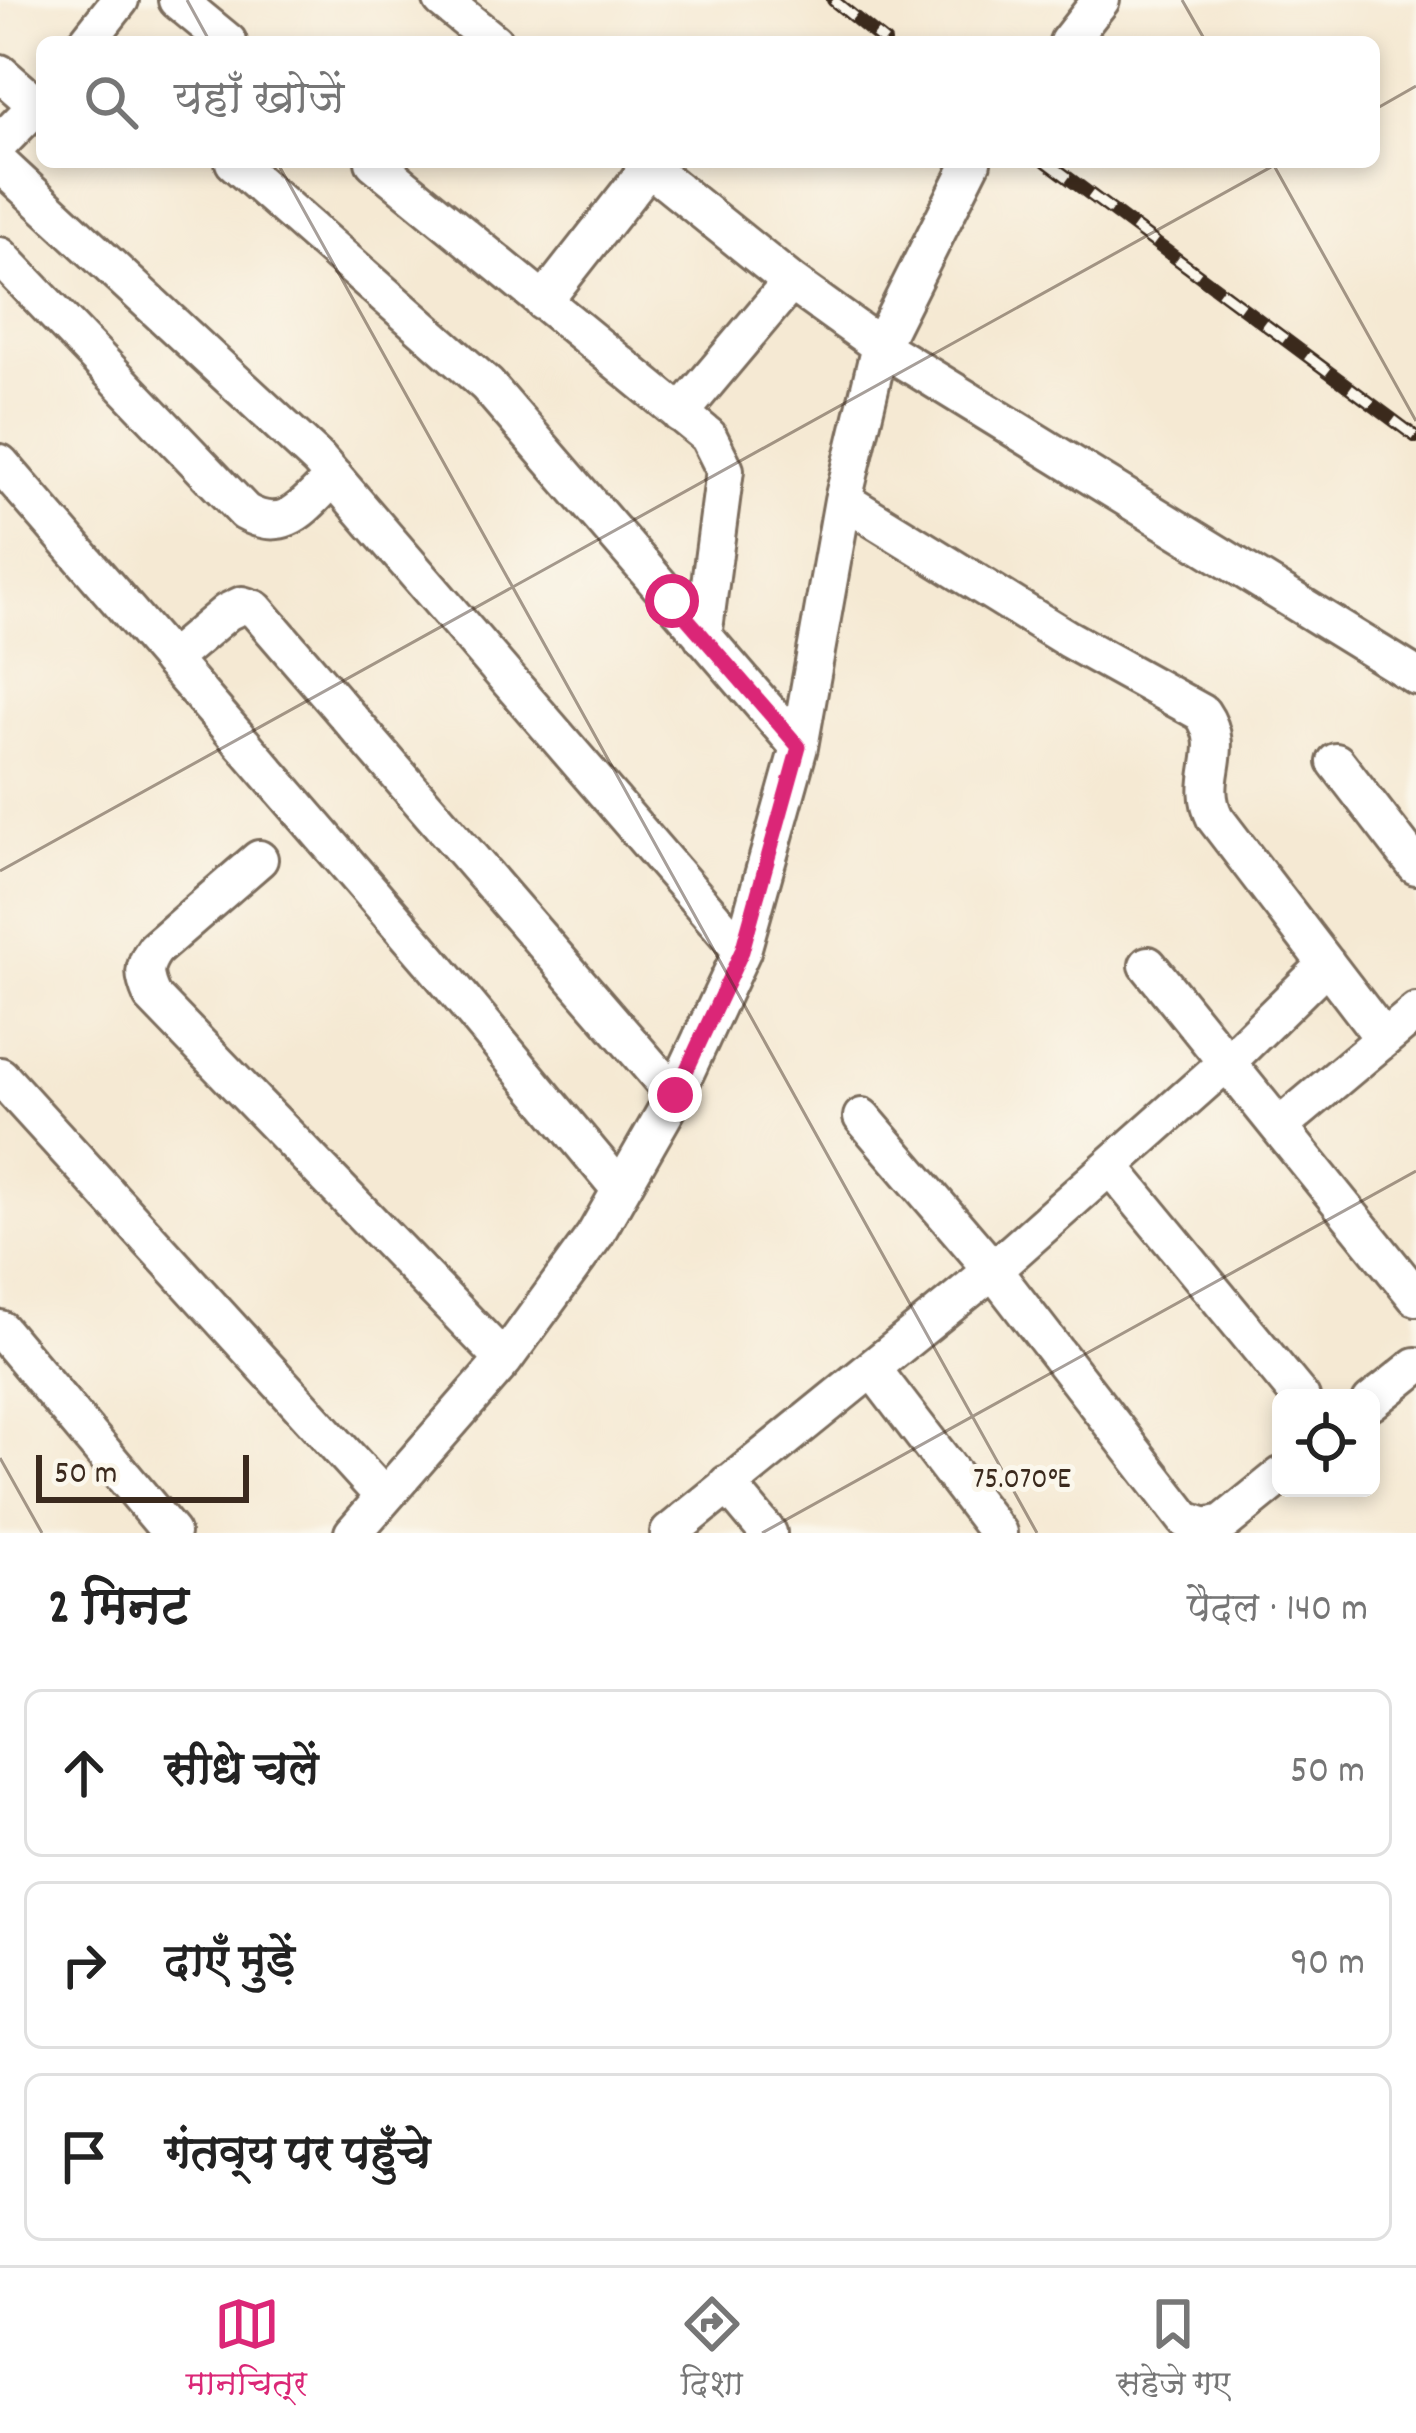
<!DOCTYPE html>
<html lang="hi">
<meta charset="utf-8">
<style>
body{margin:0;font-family:Dekko,"Playpen Sans Deva",sans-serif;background:#f2f2f2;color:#222}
.controls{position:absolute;right:36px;bottom:36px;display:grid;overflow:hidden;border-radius:18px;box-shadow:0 6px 18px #0003}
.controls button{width:108px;height:108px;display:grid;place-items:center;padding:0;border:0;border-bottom:3px solid #e0e0e0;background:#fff;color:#222;font:60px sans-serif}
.scale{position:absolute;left:36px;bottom:30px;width:213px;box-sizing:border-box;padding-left:12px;border:6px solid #3b2a1e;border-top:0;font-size:33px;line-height:42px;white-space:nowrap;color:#3b2a1e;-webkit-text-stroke:9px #fbf7ec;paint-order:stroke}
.stop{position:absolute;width:36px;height:36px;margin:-27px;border:9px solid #db2777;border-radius:50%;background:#fff}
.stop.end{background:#db2777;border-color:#fff;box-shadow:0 3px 12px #0008}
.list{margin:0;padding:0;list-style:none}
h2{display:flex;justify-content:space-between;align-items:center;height:156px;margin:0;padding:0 48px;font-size:51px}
h2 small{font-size:39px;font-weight:400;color:#767676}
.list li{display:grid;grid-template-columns:78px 1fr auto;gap:36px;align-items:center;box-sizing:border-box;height:168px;margin:0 24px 24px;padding:0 24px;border:3px solid #e0e0e0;border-radius:18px}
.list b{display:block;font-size:45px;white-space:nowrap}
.list em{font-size:39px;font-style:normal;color:#767676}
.icon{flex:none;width:66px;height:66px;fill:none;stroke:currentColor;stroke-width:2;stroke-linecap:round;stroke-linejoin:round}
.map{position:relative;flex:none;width:1416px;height:1533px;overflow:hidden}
.search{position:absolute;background:#fff;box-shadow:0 6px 18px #0003;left:36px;right:36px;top:36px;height:132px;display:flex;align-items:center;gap:30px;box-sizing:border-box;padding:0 42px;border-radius:18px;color:#767676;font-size:45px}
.sheet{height:732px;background:#fff}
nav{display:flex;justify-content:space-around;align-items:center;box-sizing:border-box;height:168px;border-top:3px solid #e0e0e0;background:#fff;font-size:33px;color:#767676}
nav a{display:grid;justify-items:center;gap:6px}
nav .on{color:#db2777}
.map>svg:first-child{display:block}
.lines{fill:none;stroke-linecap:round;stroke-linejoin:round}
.minor-casing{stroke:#7c6d5d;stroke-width:42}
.minor{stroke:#fff;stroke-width:36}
.rail-casing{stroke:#3b2a1e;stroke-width:14}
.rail{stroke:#fbf7ec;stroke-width:9;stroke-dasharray:27;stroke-linecap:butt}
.route{stroke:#db2777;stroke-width:15}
.ticks{fill:none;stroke:#3b2a1e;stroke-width:3;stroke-opacity:0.45}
.ticks-label{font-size:30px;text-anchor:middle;fill:#3b2a1e;stroke:#fbf7ec;stroke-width:10;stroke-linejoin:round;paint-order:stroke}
</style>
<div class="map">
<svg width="1416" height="1533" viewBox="0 0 1416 1533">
<rect width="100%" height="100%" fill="#fbf7ec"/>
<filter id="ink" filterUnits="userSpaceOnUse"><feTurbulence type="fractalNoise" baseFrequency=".00833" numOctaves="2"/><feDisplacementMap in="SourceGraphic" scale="24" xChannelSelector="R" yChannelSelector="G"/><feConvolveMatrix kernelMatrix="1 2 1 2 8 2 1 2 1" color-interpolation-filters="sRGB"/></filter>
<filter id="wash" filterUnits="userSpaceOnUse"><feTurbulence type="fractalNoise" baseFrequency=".004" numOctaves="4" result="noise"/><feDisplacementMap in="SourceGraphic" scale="48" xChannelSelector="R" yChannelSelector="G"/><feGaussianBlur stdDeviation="2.7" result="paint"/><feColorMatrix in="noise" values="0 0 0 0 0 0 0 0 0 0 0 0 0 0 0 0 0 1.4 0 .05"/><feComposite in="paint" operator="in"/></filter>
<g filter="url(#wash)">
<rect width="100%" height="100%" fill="#f5e9d3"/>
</g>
<g filter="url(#ink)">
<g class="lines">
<defs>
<path id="minor" d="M177,0L228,42
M442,0L494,42
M87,42L120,0
M1068,42L1101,0
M0,73L38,106
M0,143L42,100
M234,162L487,385L799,747
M374,162L708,436L725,470L703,637
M642,162L791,282L880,346L1416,676
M0,164L318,459L742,951
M0,256L245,512C287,536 305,504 334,477
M543,302L649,167
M680,414L791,282
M0,463L430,960L620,1189
M843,500L1068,639L1202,713C1229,752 1195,777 1215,818L1384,1039
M170,660L227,612L242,605L255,609L675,1095
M1336,762L1416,866
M259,859L155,949C142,967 143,976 152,996L504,1360
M1148,965L1416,1297
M0,1076L384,1497
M862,1117L993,1270L1186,1520L1206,1527L1223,1523L1281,1476
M1279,1127L1416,1012
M1110,1166L1301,1398
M0,1329L171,1533
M874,1371L998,1533
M1371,1402L1416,1366
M727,1484L768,1533
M353,1533L504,1360L595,1235L675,1095L742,951L799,747L843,500L880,346L972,162
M669,1533L993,1270L1227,1062L1327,964"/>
</defs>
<use href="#minor" class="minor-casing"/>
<use href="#minor" class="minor"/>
<defs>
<path id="rail" d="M833,0L885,42
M1047,162L1416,437"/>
</defs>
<use href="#rail" class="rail-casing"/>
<use href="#rail" class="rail"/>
</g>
</g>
<g class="lines" filter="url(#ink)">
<path class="route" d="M672,601L799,747L742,951L675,1095"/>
</g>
<path class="ticks" d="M187,0L210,42M1182,0L1206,42M1374,110L1416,86M277,162L1037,1533M1272,162L1416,421M0,871L1280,162M0,1458L42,1533M762,1533L1416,1171"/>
<g class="ticks-label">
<text x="1022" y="1487">75.070°E</text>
</g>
</svg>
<div class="controls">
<button><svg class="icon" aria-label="locate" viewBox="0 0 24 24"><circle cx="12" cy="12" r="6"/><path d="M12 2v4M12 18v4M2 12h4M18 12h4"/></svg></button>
</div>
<div class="scale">50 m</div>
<div class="stop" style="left:672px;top:601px"></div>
<div class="stop end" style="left:675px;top:1095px"></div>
<div class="search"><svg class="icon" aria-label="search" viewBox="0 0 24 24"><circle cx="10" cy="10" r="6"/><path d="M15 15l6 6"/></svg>यहाँ खोजें</div>
</div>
<section class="sheet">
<h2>2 मिनट<small>पैदल · 140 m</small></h2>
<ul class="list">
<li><svg class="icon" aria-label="ahead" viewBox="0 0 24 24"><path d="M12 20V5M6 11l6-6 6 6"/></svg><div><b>सीधे चलें</b></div><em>50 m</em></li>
<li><svg class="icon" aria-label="right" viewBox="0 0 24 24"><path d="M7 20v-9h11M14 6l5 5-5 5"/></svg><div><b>दाएँ मुड़ें</b></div><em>90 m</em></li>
<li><svg class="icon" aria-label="arrive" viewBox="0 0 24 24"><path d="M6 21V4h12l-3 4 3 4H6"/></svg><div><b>गंतव्य पर पहुँचे</b></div></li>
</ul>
</section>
<nav>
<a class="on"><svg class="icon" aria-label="map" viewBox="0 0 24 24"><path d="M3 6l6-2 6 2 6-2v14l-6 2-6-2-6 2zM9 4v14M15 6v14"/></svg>मानचित्र</a>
<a><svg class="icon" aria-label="directions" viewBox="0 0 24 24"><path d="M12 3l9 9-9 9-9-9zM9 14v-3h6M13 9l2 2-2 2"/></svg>दिशा</a>
<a><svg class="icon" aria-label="saved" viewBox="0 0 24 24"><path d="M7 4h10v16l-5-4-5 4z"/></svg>सहेजे गए</a>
</nav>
